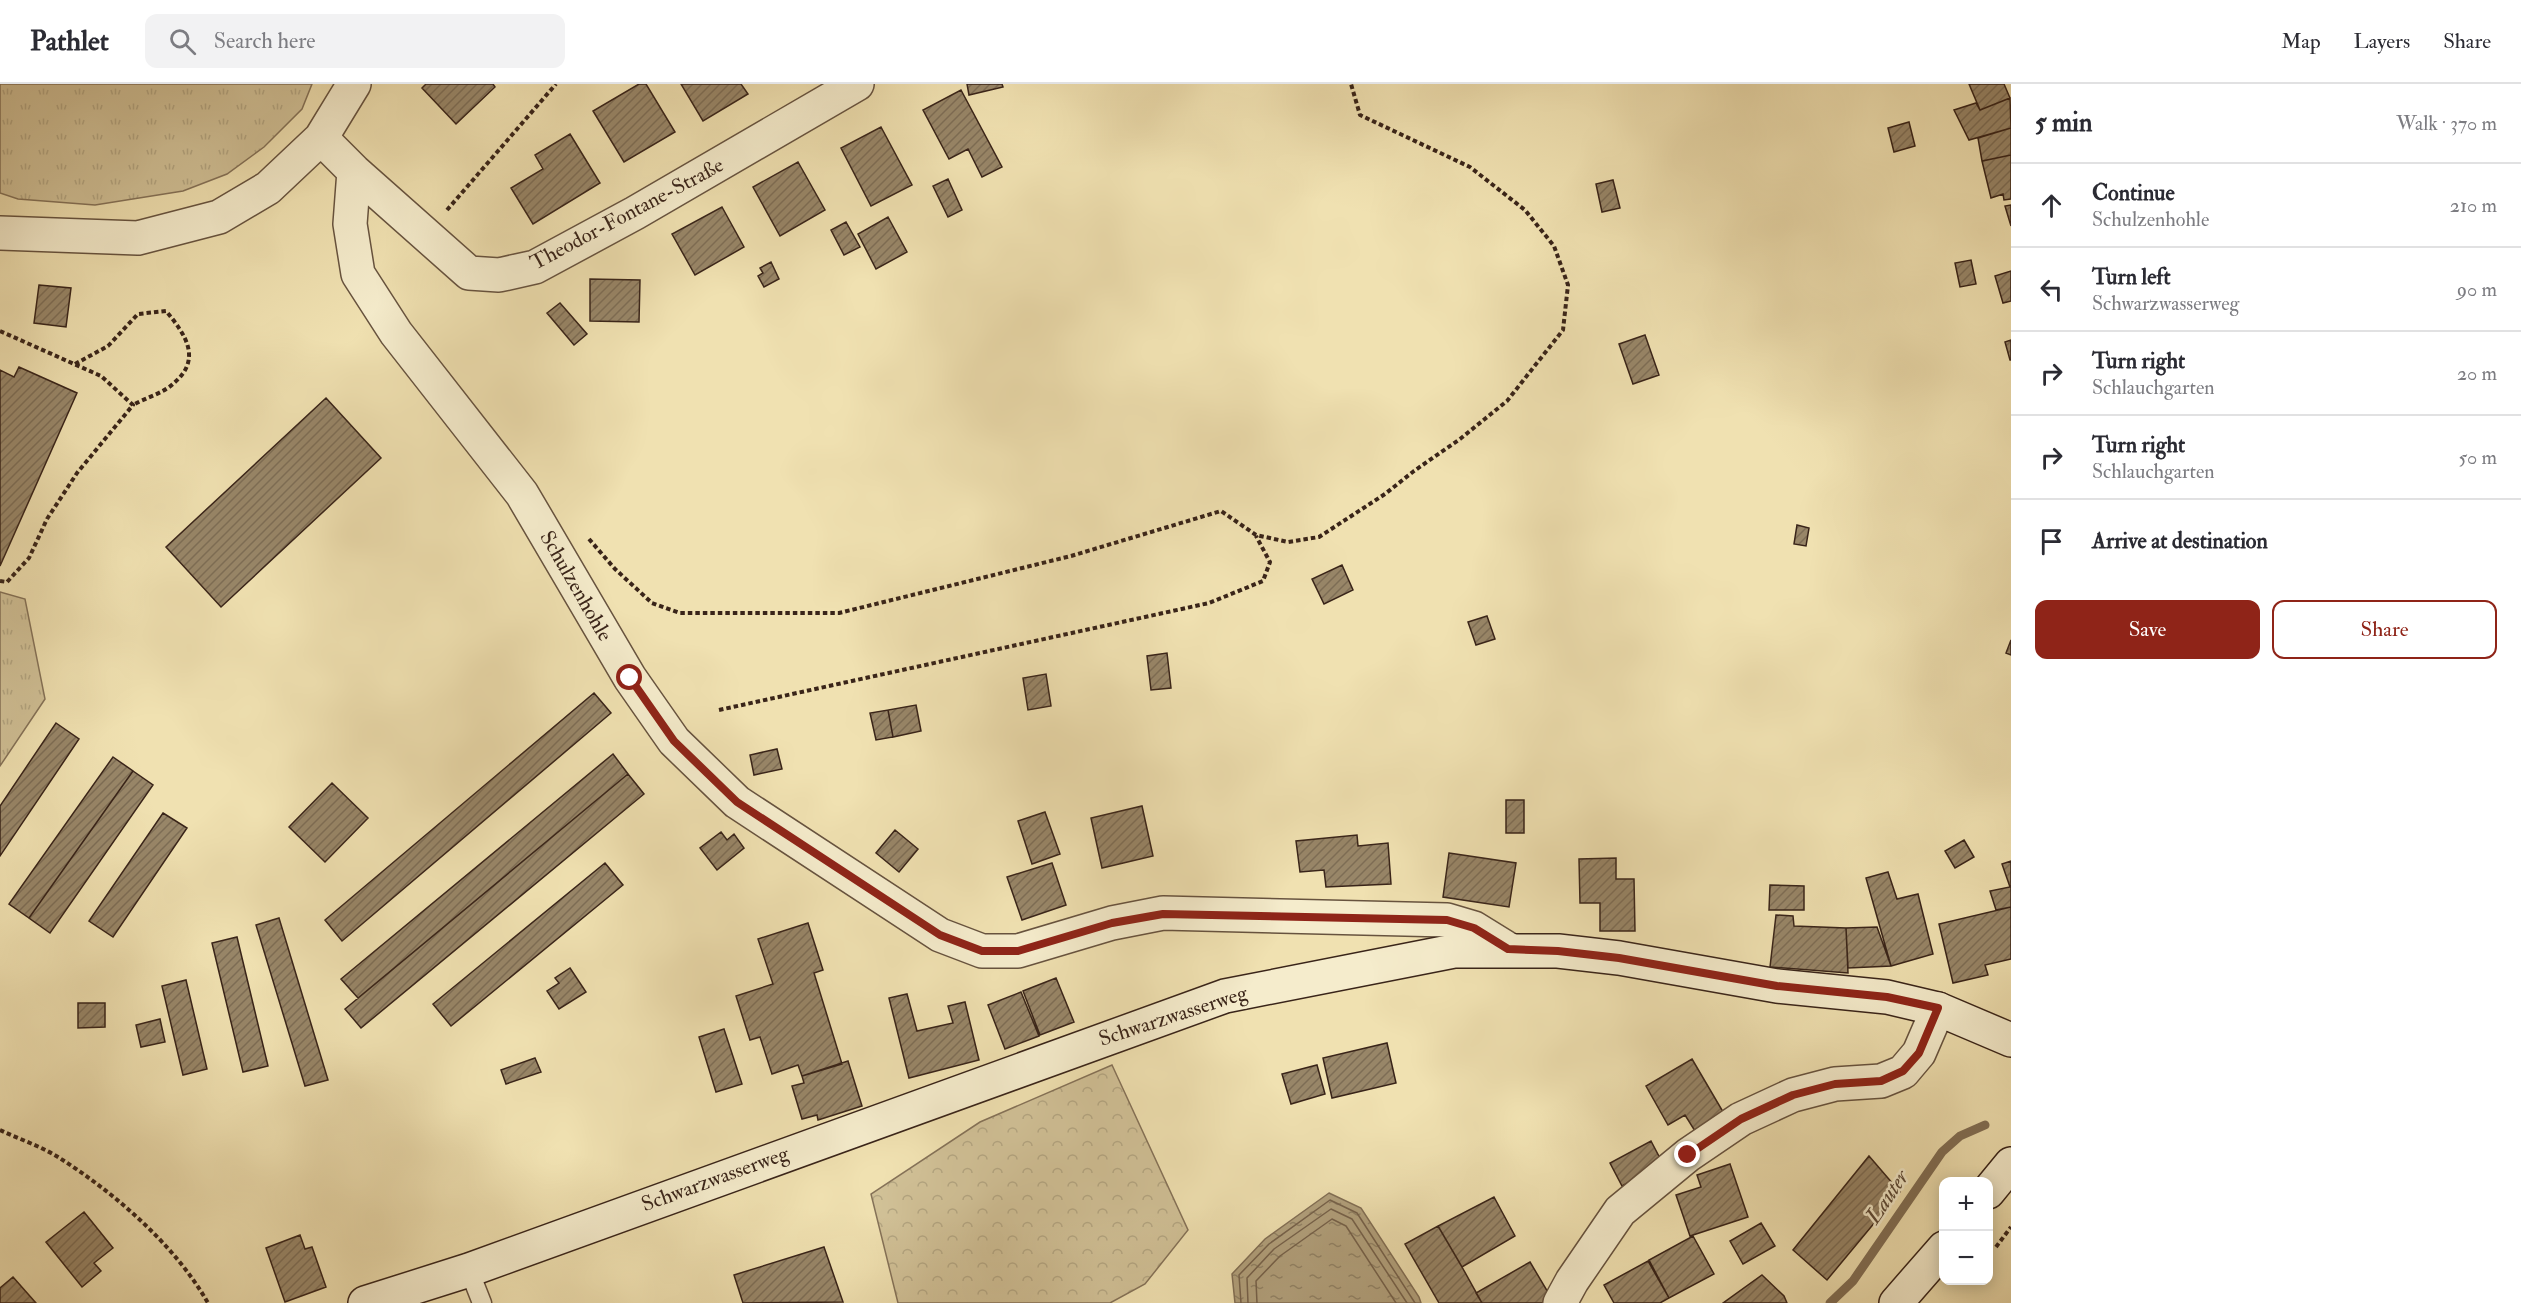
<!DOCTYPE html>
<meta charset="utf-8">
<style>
body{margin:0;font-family:"IM FELL Double Pica",serif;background:#f2f2f3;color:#2b2b33}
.controls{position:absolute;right:18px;bottom:18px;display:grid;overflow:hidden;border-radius:12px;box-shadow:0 3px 15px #0003}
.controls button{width:54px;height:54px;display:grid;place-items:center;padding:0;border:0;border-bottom:2px solid #e1e1e2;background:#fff;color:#2b2b33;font:30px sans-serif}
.stop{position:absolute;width:18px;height:18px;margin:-14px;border:4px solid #8f2418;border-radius:50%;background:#fff}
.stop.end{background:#8f2418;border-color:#fff;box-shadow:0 2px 6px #0008}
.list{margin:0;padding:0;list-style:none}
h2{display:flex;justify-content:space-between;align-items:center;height:78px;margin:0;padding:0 24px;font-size:26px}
h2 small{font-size:20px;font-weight:400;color:#7c7c81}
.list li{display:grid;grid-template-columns:39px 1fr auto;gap:18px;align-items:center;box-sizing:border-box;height:84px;padding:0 24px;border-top:2px solid #e1e1e2}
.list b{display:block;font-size:22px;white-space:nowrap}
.list p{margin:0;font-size:20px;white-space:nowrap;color:#7c7c81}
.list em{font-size:20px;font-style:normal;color:#7c7c81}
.actions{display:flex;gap:12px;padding:18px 24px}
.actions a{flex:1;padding:14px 0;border:2px solid #8f2418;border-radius:12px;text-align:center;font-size:21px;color:#8f2418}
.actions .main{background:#8f2418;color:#fff}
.icon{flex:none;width:33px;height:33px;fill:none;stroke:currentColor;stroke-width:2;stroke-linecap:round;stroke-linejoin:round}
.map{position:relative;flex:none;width:2011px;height:1219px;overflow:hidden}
header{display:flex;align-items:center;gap:36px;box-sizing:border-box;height:84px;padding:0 30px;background:#fff;border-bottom:2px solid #e1e1e2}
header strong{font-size:28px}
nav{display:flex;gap:33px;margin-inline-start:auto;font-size:21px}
.search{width:420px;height:54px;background:#f2f2f3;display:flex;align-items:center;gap:15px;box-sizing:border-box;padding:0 21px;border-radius:12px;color:#7c7c81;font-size:22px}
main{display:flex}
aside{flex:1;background:#fff}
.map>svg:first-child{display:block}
.grass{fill:url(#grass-tufts);stroke:#857258;stroke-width:1.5}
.forest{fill:url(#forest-crowns);stroke:#857258;stroke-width:1.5}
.water{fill:url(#water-ripples);stroke:#826f55;stroke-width:1.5}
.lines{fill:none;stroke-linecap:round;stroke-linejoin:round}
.shore{stroke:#76624b;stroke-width:1.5}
.stream{stroke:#826f55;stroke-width:9}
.building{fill:url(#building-hatch);stroke:#392419;stroke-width:1.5}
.lane-casing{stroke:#67533f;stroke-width:21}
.street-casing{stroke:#67533f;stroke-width:36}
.secondary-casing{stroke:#392419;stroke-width:36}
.path{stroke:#392419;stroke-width:4;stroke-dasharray:4.5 3;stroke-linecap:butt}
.lane{stroke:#f5eccc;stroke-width:18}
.street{stroke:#f5eccc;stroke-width:33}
.secondary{stroke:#f5eccc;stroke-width:33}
.route{stroke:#8f2418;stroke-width:8}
.labels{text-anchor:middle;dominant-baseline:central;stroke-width:5;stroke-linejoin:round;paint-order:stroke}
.street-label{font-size:21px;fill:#392419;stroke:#f5eccc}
.water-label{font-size:22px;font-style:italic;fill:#5d4a37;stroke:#f5eccc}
</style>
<header>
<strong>Pathlet</strong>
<div class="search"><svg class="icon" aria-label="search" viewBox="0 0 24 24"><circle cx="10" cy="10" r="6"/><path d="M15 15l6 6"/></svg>Search here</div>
<nav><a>Map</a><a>Layers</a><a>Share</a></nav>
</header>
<main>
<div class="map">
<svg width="2011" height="1219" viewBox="0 0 2011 1219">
<defs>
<pattern id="grass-tufts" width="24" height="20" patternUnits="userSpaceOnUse" patternTransform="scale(1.5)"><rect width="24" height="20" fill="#d1c197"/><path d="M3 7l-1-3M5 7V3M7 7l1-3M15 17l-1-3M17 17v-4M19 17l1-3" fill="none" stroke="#b4a682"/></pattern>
<pattern id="forest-crowns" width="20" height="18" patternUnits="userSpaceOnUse" patternTransform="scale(1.5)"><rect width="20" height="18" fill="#d1c197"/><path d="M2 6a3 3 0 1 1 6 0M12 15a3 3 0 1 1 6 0" fill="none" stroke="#b4a682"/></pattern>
<pattern id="water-ripples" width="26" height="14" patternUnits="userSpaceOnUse" patternTransform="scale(1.5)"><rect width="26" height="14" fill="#b2a17d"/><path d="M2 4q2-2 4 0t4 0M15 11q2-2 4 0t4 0" fill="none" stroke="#928366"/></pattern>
<pattern id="building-hatch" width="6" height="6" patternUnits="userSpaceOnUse" patternTransform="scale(1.5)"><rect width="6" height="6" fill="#988668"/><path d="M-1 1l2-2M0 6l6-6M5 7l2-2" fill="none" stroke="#7d6d55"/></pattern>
</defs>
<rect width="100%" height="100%" fill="#f0e1b1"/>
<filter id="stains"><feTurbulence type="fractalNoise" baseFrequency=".00333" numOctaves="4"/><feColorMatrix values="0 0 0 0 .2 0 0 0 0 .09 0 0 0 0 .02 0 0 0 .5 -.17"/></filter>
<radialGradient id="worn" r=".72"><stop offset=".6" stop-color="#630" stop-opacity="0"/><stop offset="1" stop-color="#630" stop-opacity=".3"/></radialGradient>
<path class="grass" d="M0,0H312L302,25L264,63L227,90L183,107L95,121L18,115L0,109Z
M0,508L25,515L45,615L0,682Z"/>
<path class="forest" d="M1112,981L1188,1146L1145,1200L1110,1219H898L871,1110L980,1038Z"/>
<path class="water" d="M1329,1109L1361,1124L1419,1213L1421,1219H1235L1232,1190L1265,1155Z"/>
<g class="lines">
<path class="shore" d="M1241,1219L1239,1191L1269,1160L1330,1116L1357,1129L1415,1219
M1248,1219L1247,1194L1274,1165L1331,1125L1352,1135L1407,1219
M1257,1219L1256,1197L1280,1172L1332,1135L1346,1142L1396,1219"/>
<path class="stream" d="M1830,1219L1853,1197L1942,1068L1960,1052L1985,1041"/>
</g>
<path class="building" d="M426,0H493L495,3L456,40L422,4Z
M639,0H646L675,48L624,78L593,27Z
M681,0H741L748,10L703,37Z
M967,0H1002L1003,3L969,11Z
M1969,0H2004L2010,14L1980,26Z
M961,6L1002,83L982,93L968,65L949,75L923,26Z
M2010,14L2011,44L1969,56L1954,26L1976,19L1980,26Z
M1909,38L1915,62L1894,68L1888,44Z
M881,43L912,101L871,122L841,64Z
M2011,44V71L1982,77L1978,54Z
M570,50L600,99L533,140L511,104L543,85L535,71Z
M2011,71V115L2004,116L2003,110L1991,114L1982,77Z
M798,78L825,126L780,152L753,103Z
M948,95L962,126L948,133L933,102Z
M1613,96L1620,124L1602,128L1596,100Z
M2011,121V142L2005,122Z
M722,123L744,163L695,191L672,150Z
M888,133L907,168L876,185L858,150Z
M846,138L860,163L844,171L831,146Z
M1971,176L1976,200L1960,203L1955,179Z
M771,178L779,195L764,203L758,192L763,189L760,184Z
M2011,187V217L2003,219L1995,192Z
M590,195L640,196L639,238L590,237Z
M39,201L71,204L66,243L34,239Z
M560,219L587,250L574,261L547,229Z
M1645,251L1659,291L1633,300L1619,260Z
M2011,256V276H2010L2005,258Z
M19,283L77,309L0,482V286L14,293Z
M326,314L381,374L221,523L166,463Z
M1797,441L1809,444L1806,462L1794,460Z
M1342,481L1353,506L1324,520L1312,495Z
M1487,532L1495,555L1476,561L1468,538Z
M2011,556V571L2006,569Z
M1167,569L1171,604L1151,606L1147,572Z
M1046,590L1051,622L1028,626L1023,594Z
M594,609L611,629L342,857L325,836Z
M916,621L921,647L893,653L888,626Z
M888,626L893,653L876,656L870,629Z
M56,639L79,655L0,772V722Z
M777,665L782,685L754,691L750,671Z
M613,670L628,690L358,914L341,895Z
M113,673L133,687L29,834L9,820Z
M133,687L153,701L50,849L29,834Z
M628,690L644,710L361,944L345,925Z
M332,699L368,734L325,778L289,743Z
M1506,716H1524V749H1506Z
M1142,722L1153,772L1102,784L1091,734Z
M1045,728L1060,770L1032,780L1018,737Z
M163,729L187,744L113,853L89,837Z
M895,746L918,765L899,788L876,769Z
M721,748L727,756L734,750L744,764L717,786L700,764Z
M1357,751L1358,762L1388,759L1391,800L1326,803L1324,786L1300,788L1296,757Z
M1964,756L1974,773L1955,784L1945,767Z
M1449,769L1516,779L1509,823L1443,813Z
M1616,774V795H1634L1635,847H1600V819H1580L1579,775Z
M2011,777V823L1996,826L1990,807L2010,803L2002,780Z
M605,779L623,801L451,942L433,920Z
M1052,779L1066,821L1022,836L1007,793Z
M1888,788L1897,815L1918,810L1933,870L1891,882L1866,794Z
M1770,801L1804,802V826H1769Z
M2011,823V875L1985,881L1988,891L1953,899L1939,840Z
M1776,831L1793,832L1794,842L1846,844L1848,889L1770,883Z
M279,834L328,996L305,1002L256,841Z
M808,839L823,886L814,889L842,980L802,992L798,981L772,990L760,953L750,956L736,912L773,900L758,855Z
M1877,843L1891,882L1848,884L1846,844Z
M237,853L268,982L243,988L212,859Z
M570,884L586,908L559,925L547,907L559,899L555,894Z
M1056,894L1074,938L1040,951L1023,907Z
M186,896L207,985L183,991L162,902Z
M1021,908L1039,952L1005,965L988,921Z
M907,910L917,947L953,939L948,922L965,918L979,976L909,994L889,914Z
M78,919H105V943L78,944Z
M160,935L165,958L141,963L136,941Z
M724,945L742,1000L716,1008L699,953Z
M1387,959L1396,999L1332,1014L1323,974Z
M535,974L541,988L506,1000L501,986Z
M1692,975L1729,1038L1700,1055L1685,1031L1668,1041L1646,1002Z
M848,977L862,1022L818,1036L817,1031L802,1035L792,1002L804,999L802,992Z
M1317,981L1325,1010L1291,1020L1282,990Z
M1651,1057L1663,1080L1622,1102L1610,1079Z
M1869,1072L1900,1108L1827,1196L1793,1166Z
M1730,1080L1748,1133L1690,1152L1676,1111L1701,1103L1697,1091Z
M1494,1113L1515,1152L1462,1183L1438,1142Z
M84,1128L113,1164L94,1179L101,1187L82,1203L46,1158Z
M1761,1139L1775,1162L1743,1180L1730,1157Z
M1438,1142L1462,1183L1482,1219H1439L1405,1160Z
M300,1151L305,1165L312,1163L326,1203L285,1218L266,1164Z
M1693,1152L1714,1190L1669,1214L1649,1176Z
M824,1163L843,1218L743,1219L734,1191Z
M1648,1177L1669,1214L1660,1219H1614L1604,1201Z
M1530,1178L1552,1215L1546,1219H1482L1476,1209Z
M1762,1191L1784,1212L1787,1219H1723Z
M13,1193L36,1219H0V1204Z"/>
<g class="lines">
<defs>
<path id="lane" d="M469,1186L482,1219"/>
<path id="street" d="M321,54L354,87L469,189L499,191L535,183L635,129L857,0
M354,87L350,140L358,190L396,249L522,410L630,594L674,657L737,718L940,851L982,867H1018L1112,839L1163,829L1447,836L1474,844L1508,865
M0,149L138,154L219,133L268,104L321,54L354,0
M1560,1219L1572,1197L1620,1127L1688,1071L1741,1035L1793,1011L1835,1000L1881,997L1903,988L1919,969L1938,925"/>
<path id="secondary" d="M1988,1108L2011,1080
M365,1219L469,1186L1225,912L1454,867H1558L1619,874L1777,902L1887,913L1938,925L2011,956
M1896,1219L1944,1164"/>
</defs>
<use href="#lane" class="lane-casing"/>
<use href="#street" class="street-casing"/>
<use href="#secondary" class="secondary-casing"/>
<path class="path" d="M447,126L556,0
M0,247L101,292L133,321L77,389L47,435L29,474L7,498L0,497
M75,280L108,262L138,230L166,227C186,251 202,275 174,299C164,309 145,314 133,321
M589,455L615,485L652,519L680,529H839L1071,472L1221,427L1256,451L1288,458L1319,453L1385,410L1414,387L1460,355L1507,317L1563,246L1568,201L1554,162L1525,126L1470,83L1360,31L1351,0
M719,626L1209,519L1263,497L1270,478L1256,452
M0,1046C19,1055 40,1062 58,1073C115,1109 175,1161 208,1219
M1996,1163L2011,1143"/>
<use href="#lane" class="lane"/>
<use href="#street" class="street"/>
<use href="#secondary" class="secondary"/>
</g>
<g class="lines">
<path class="route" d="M630,594L674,657L737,718L940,851L982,867H1018L1112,839L1163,830L1447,836L1474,844L1508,865L1558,867L1619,874L1777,902L1887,913L1938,924L1919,969L1903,987L1881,997L1835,1000L1793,1011L1741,1035L1688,1071"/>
</g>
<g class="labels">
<g class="street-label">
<text transform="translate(627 130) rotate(-28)">Theodor-Fontane-Straße</text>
<text transform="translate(576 502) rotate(60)">Schulzenhohle</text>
<text transform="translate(1173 932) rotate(-18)">Schwarzwasserweg</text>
<text transform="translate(715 1095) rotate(-20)">Schwarzwasserweg</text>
</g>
<g class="water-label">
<text transform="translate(1887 1113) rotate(-56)">Lauter</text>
</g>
</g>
<rect width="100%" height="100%" filter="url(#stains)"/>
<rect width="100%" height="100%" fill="url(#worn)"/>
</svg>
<div class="controls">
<button>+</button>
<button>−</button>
</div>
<div class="stop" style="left:630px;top:594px"></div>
<div class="stop end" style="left:1688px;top:1071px"></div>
</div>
<aside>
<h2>5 min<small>Walk · 370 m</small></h2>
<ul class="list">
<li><svg class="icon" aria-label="ahead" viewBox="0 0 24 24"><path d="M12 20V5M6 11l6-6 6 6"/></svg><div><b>Continue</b><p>Schulzenhohle</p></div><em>210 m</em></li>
<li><svg class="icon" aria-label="left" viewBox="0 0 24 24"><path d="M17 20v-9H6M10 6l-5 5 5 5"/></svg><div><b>Turn left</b><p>Schwarzwasserweg</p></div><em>90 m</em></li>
<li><svg class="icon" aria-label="right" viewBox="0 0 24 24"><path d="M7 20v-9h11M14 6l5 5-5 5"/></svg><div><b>Turn right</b><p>Schlauchgarten</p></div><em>20 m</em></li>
<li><svg class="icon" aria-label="right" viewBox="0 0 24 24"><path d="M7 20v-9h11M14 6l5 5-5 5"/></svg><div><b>Turn right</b><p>Schlauchgarten</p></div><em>50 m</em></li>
<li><svg class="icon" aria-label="arrive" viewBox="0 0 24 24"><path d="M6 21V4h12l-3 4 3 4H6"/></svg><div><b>Arrive at destination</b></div></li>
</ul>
<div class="actions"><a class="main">Save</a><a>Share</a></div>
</aside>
</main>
